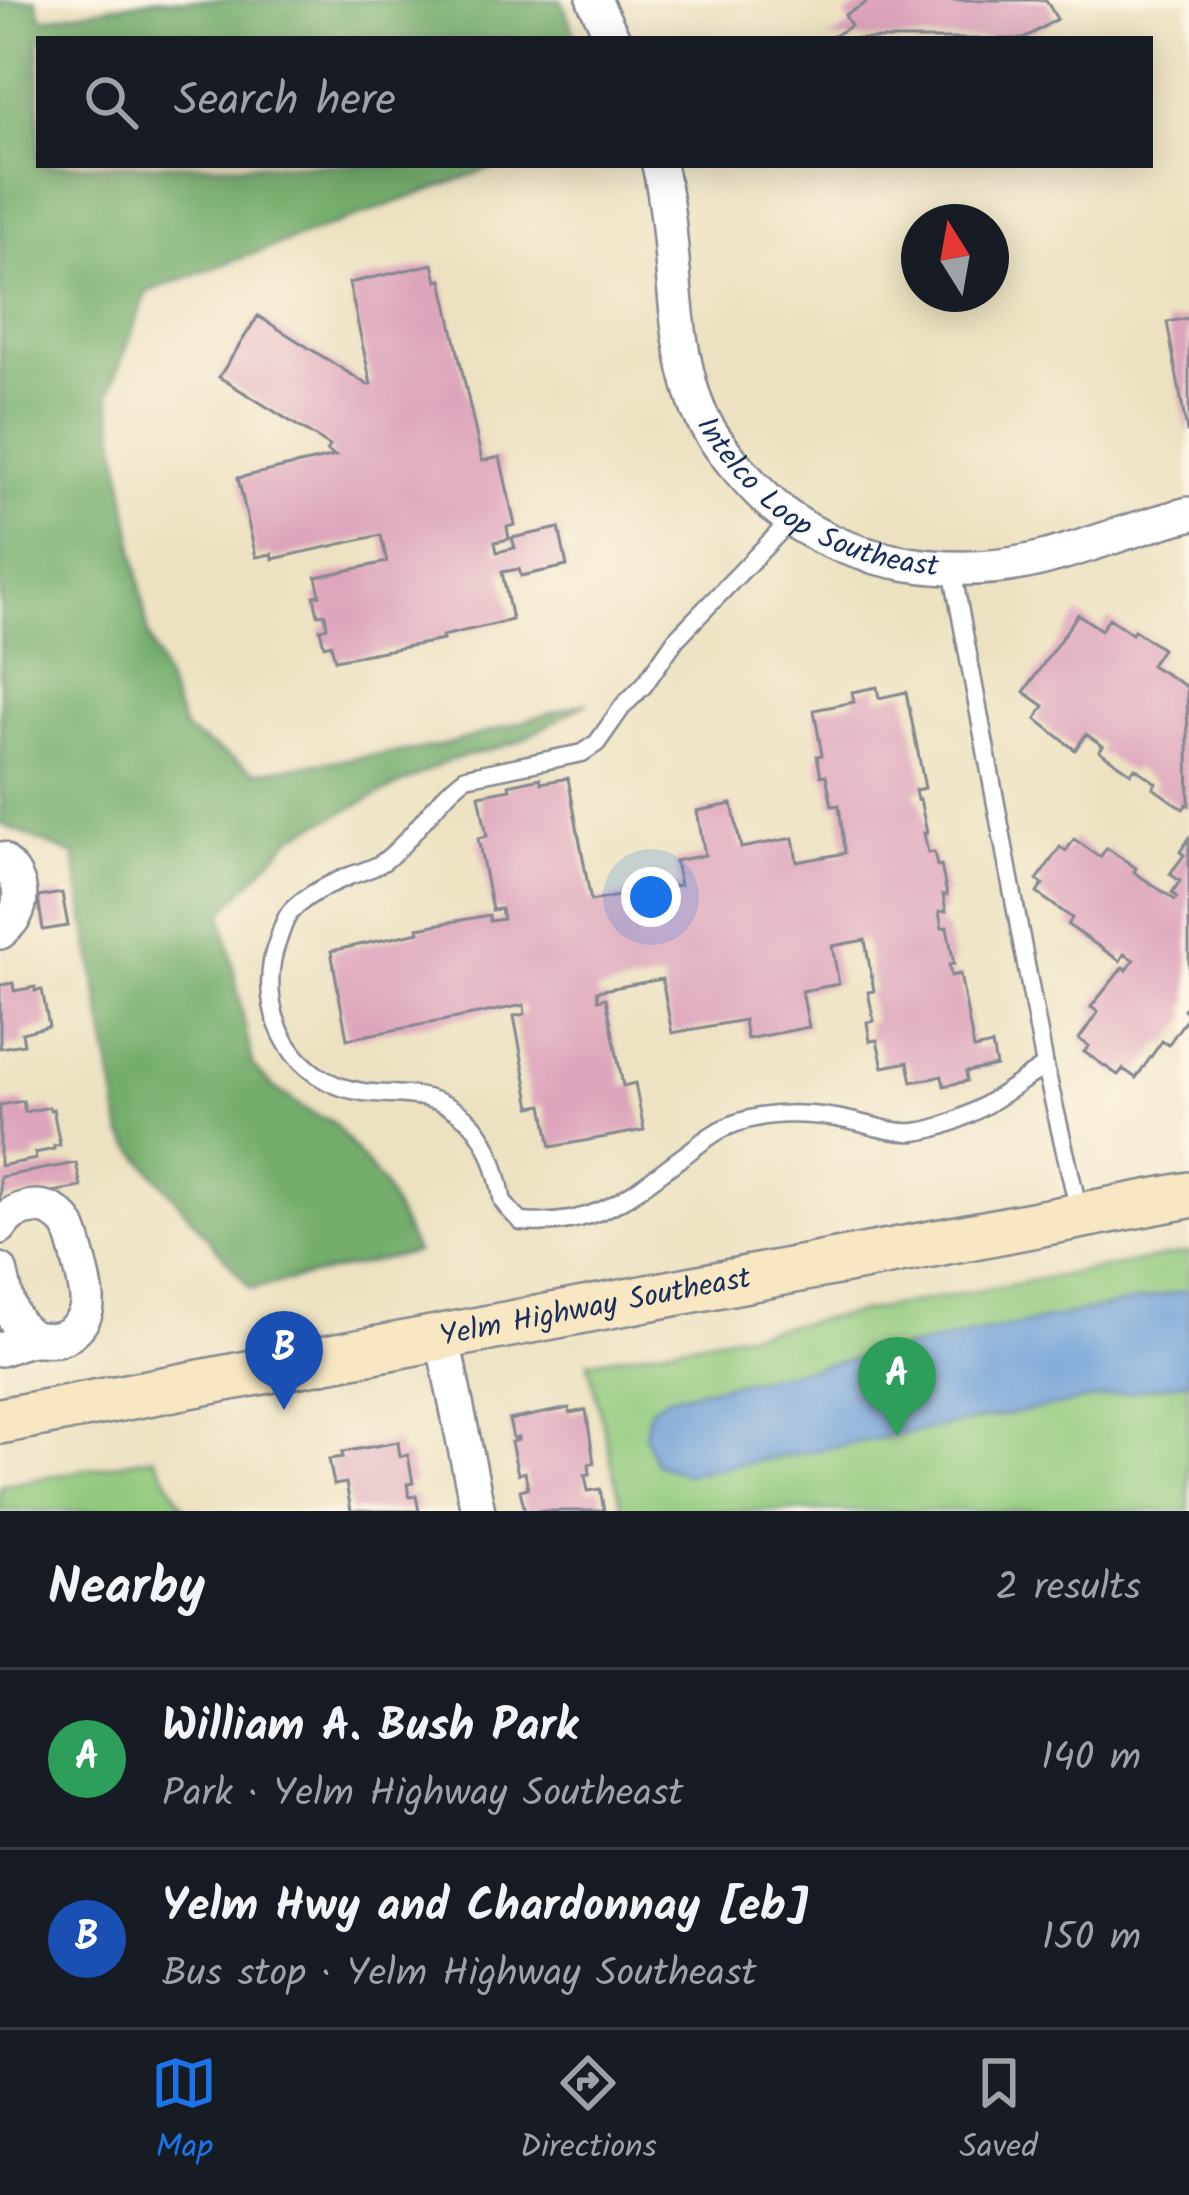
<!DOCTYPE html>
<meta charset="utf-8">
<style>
body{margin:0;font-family:Kalam,sans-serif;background:#242831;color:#f1f3f6}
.compass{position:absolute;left:901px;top:204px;width:108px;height:108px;border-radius:50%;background:#171b24;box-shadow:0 6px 30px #0003;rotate:349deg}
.you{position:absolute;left:651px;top:897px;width:42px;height:42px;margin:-30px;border:9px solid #fff;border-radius:50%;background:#1a73e8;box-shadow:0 0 0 18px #1a73e833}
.badge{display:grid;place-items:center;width:78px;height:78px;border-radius:50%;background:#1a73e8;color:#fff;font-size:39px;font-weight:700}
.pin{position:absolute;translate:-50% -99px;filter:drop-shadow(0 3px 6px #0008)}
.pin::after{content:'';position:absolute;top:63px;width:42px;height:36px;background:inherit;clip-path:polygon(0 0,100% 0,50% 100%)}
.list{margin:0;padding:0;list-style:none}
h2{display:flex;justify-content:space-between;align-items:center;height:156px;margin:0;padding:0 48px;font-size:51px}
h2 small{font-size:39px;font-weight:400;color:#9ea1a6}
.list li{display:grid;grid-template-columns:78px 1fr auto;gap:36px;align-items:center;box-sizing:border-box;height:180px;padding:0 48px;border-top:3px solid #363941}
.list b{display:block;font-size:45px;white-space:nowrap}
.list p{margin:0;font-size:39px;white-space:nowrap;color:#9ea1a6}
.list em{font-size:39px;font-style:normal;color:#9ea1a6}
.icon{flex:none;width:66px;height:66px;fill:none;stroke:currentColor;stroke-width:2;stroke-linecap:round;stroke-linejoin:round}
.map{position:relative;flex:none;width:1189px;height:1511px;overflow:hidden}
.search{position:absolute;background:#171b24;box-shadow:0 6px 30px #0003;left:36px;right:36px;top:36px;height:132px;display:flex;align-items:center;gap:30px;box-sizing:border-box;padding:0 42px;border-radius:0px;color:#9ea1a6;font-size:45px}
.sheet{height:516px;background:#171b24}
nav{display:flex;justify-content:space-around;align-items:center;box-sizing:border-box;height:168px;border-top:3px solid #363941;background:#171b24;font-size:33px;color:#9ea1a6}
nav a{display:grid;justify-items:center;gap:6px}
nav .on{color:#1a73e8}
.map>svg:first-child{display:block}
.green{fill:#90c97c;stroke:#567c6d;stroke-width:3}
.forest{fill:#74ad6c;stroke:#486e65;stroke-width:3}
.water{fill:#6c9fd8;stroke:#44679b;stroke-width:3}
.building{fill:#dda4bb}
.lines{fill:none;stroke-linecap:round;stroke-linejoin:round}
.service-casing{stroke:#848890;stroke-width:21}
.minor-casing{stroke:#848890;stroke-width:38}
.secondary-casing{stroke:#848890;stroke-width:50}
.service{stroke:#fff;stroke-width:16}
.minor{stroke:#fff;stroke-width:33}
.secondary{stroke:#f7e8c3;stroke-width:45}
.labels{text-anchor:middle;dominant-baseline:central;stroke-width:10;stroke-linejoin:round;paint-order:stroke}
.street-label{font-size:30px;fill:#1b2f5e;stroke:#fcf5e5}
</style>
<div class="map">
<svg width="1189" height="1511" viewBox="0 0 1189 1511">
<rect width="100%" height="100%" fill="#fcf5e5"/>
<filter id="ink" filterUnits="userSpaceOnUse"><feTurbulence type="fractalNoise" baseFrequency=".00833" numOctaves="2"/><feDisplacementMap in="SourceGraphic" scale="24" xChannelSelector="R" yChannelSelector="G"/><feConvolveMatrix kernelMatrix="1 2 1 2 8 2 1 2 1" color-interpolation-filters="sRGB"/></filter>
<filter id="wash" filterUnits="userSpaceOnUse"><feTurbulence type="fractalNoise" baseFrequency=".004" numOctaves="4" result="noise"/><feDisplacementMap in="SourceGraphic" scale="48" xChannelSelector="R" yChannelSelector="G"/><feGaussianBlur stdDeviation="2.7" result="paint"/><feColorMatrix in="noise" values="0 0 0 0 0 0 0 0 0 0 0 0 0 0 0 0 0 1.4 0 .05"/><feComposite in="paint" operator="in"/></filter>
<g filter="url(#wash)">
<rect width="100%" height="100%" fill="#ece2c1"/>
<path class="green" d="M1189,1252V1511H623L588,1362Z
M154,1457L186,1511H0V1486Z"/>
<path class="forest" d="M0,0H36L42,19L152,0H562L576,39H39V165H500L147,292L109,393L148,634L185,731L256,772L441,746L588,702L518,742L448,761L292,837L222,913L253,1066L273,1087L313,1114L332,1121L382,1183L416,1252L251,1289L122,1135L74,855L0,824Z"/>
<path class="water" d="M1189,1290V1381L687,1474L656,1464L645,1435L650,1409L668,1397Z"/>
<g id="blocks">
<path class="building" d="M871,0H1046L1057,19L1023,39H828L851,26L845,15Z
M433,264L437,281L442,280L482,461L500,457L515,525L507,527L509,539L495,542L497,552L515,548L512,538L559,528L567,566L521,576L519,569L502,572L512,620L442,636L443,640L335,660L331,644L324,646L320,629L327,627L325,614L318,615L314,596L320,595L316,577L387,562L381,535L273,559L272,554L256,557L238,478L335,456L327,451L330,446L219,377L258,316L368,385L371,384L349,283Z
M1189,318V432H1187L1167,322Z
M1078,614L1101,630L1109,618L1132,634L1134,630L1162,649L1151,665L1187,687L1189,805L1187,804L1183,809L1153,788L1156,783L1135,768L1131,773L1099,751L1103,746L1086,734L1075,750L1036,719L1044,706L1024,692Z
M877,687L879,698L906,692L925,788L915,790L917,800L920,799L927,833H924L928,853L934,852L937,866L941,865L947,895H943L946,911L939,912L942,928L947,927L954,964L949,965L951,976L960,974L974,1049L992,1045L996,1066L966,1072L967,1081L944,1086L942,1076L912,1082L908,1062L883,1067L877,1040L870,1041L867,1022L874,1021L868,992L874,991L865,940L832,946L839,984L802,991L809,1027L747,1039L744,1020L672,1033L662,979L597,991L598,1000L606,998L623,1086L635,1083L644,1130L551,1147L543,1105L531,1107L514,1016L525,1014L524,1005L347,1039L331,951L419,932L418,928L489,915L490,921L503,919L501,909L492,910L478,838L487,836L479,795L510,789L509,785L540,778L541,783L568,778L591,901L680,885L675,861L705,855L697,811L732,804L741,848L793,838L797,862L845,853L839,805L832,806L826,775L821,776L817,756L822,755L814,710L854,702L852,692Z
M1189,838V1002L1184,1009L1189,1015L1168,1045L1162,1041L1136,1078L1123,1069L1118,1075L1084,1052L1089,1046L1079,1039L1098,1012L1091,1007L1123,967L1127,970L1134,960L1124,954L1120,961L1068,925L1072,918L1037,893L1043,884L1037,880L1060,847L1066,851L1074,839L1100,857L1107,848L1136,868L1134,872L1175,900L1177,897L1172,893L1180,881L1170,874L1184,855L1180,852Z
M62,893L68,926L43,930L38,897Z
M13,983L14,991L35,987V991L42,990L49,1026L22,1033L24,1044L0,1048V985Z
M23,1101L25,1112L49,1107L50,1110L53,1109L60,1145L54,1146V1149L35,1153L36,1159L0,1166V1105Z
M76,1163L81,1187L0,1201V1177Z
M569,1408L570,1413L586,1410L594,1463L589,1464L590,1474L585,1475L588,1491L600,1489L604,1511H525L520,1490L528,1488L525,1472L518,1474L511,1442L518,1440V1437L513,1438L509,1420Z
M398,1442L400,1456L408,1455L413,1483L407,1484L409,1497L416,1496L419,1511H351L346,1483L334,1485L329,1459L343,1457L342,1452Z"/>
</g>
</g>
<g filter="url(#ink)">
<use href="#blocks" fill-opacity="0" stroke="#848890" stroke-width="3"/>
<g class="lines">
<defs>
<path id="service" d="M792,519L676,639L644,685L623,706L597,743L582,753L466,777C434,800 415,838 383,862C373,869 360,872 349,876C328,885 310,893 294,908C285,916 282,929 278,940C257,995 279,1063 336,1085C385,1104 419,1080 467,1119C484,1133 494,1162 499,1183C501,1189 501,1196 503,1201C507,1209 516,1216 521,1222C599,1228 628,1196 686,1154C698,1145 711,1134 724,1128C762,1110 811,1112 851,1121C871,1125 895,1134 915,1132C963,1127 1005,1091 1045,1066L952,569
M1045,1066L1079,1211"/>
<g id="minor">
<path d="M594,0L613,39"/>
<path id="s1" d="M659,165C677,242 669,325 695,401C703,424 717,443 733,463C751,484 769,504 792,520C860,565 952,578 1031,561C1084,549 1135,527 1189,514"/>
<path d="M0,859C26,881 27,911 0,932"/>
<path d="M0,1227C15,1202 54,1199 69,1227C74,1238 87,1287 87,1300C88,1312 81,1325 71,1332C59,1342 50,1339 36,1339C24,1339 11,1346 0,1349"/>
<path d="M0,1270C7,1298 8,1322 33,1338"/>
<path d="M442,1335L478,1511"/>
</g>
<g id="secondary">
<path id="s2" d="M0,1421L1189,1195"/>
</g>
</defs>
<use href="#service" class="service-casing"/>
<use href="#minor" class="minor-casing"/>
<use href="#secondary" class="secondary-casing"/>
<use href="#service" class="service"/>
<use href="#minor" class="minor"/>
<use href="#secondary" class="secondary"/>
</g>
</g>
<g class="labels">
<g class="street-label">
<text stroke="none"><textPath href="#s1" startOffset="405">Intelco Loop Southeast</textPath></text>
<text stroke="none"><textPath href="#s2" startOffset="606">Yelm Highway Southeast</textPath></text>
</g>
</g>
</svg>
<svg class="compass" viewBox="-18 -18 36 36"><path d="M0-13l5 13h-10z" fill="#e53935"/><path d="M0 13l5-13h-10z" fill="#9ea1a6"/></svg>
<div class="you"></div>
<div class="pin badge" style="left:897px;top:1436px;background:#2e9e5b">A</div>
<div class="pin badge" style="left:284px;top:1410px;background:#1a4fb4">B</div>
<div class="search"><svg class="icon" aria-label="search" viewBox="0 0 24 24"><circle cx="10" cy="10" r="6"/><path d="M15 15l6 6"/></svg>Search here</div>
</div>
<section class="sheet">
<h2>Nearby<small>2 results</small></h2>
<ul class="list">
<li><span class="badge" style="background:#2e9e5b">A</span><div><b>William A. Bush Park</b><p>Park · Yelm Highway Southeast</p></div><em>140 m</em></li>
<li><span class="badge" style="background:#1a4fb4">B</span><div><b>Yelm Hwy and Chardonnay [eb]</b><p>Bus stop · Yelm Highway Southeast</p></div><em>150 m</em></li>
</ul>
</section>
<nav>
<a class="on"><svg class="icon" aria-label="map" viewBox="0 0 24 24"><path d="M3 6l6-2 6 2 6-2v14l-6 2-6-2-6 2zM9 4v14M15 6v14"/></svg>Map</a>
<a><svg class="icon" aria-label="directions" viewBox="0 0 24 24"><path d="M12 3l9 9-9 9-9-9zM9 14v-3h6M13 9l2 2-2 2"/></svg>Directions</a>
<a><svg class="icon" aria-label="saved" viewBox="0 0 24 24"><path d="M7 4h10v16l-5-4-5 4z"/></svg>Saved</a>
</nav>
